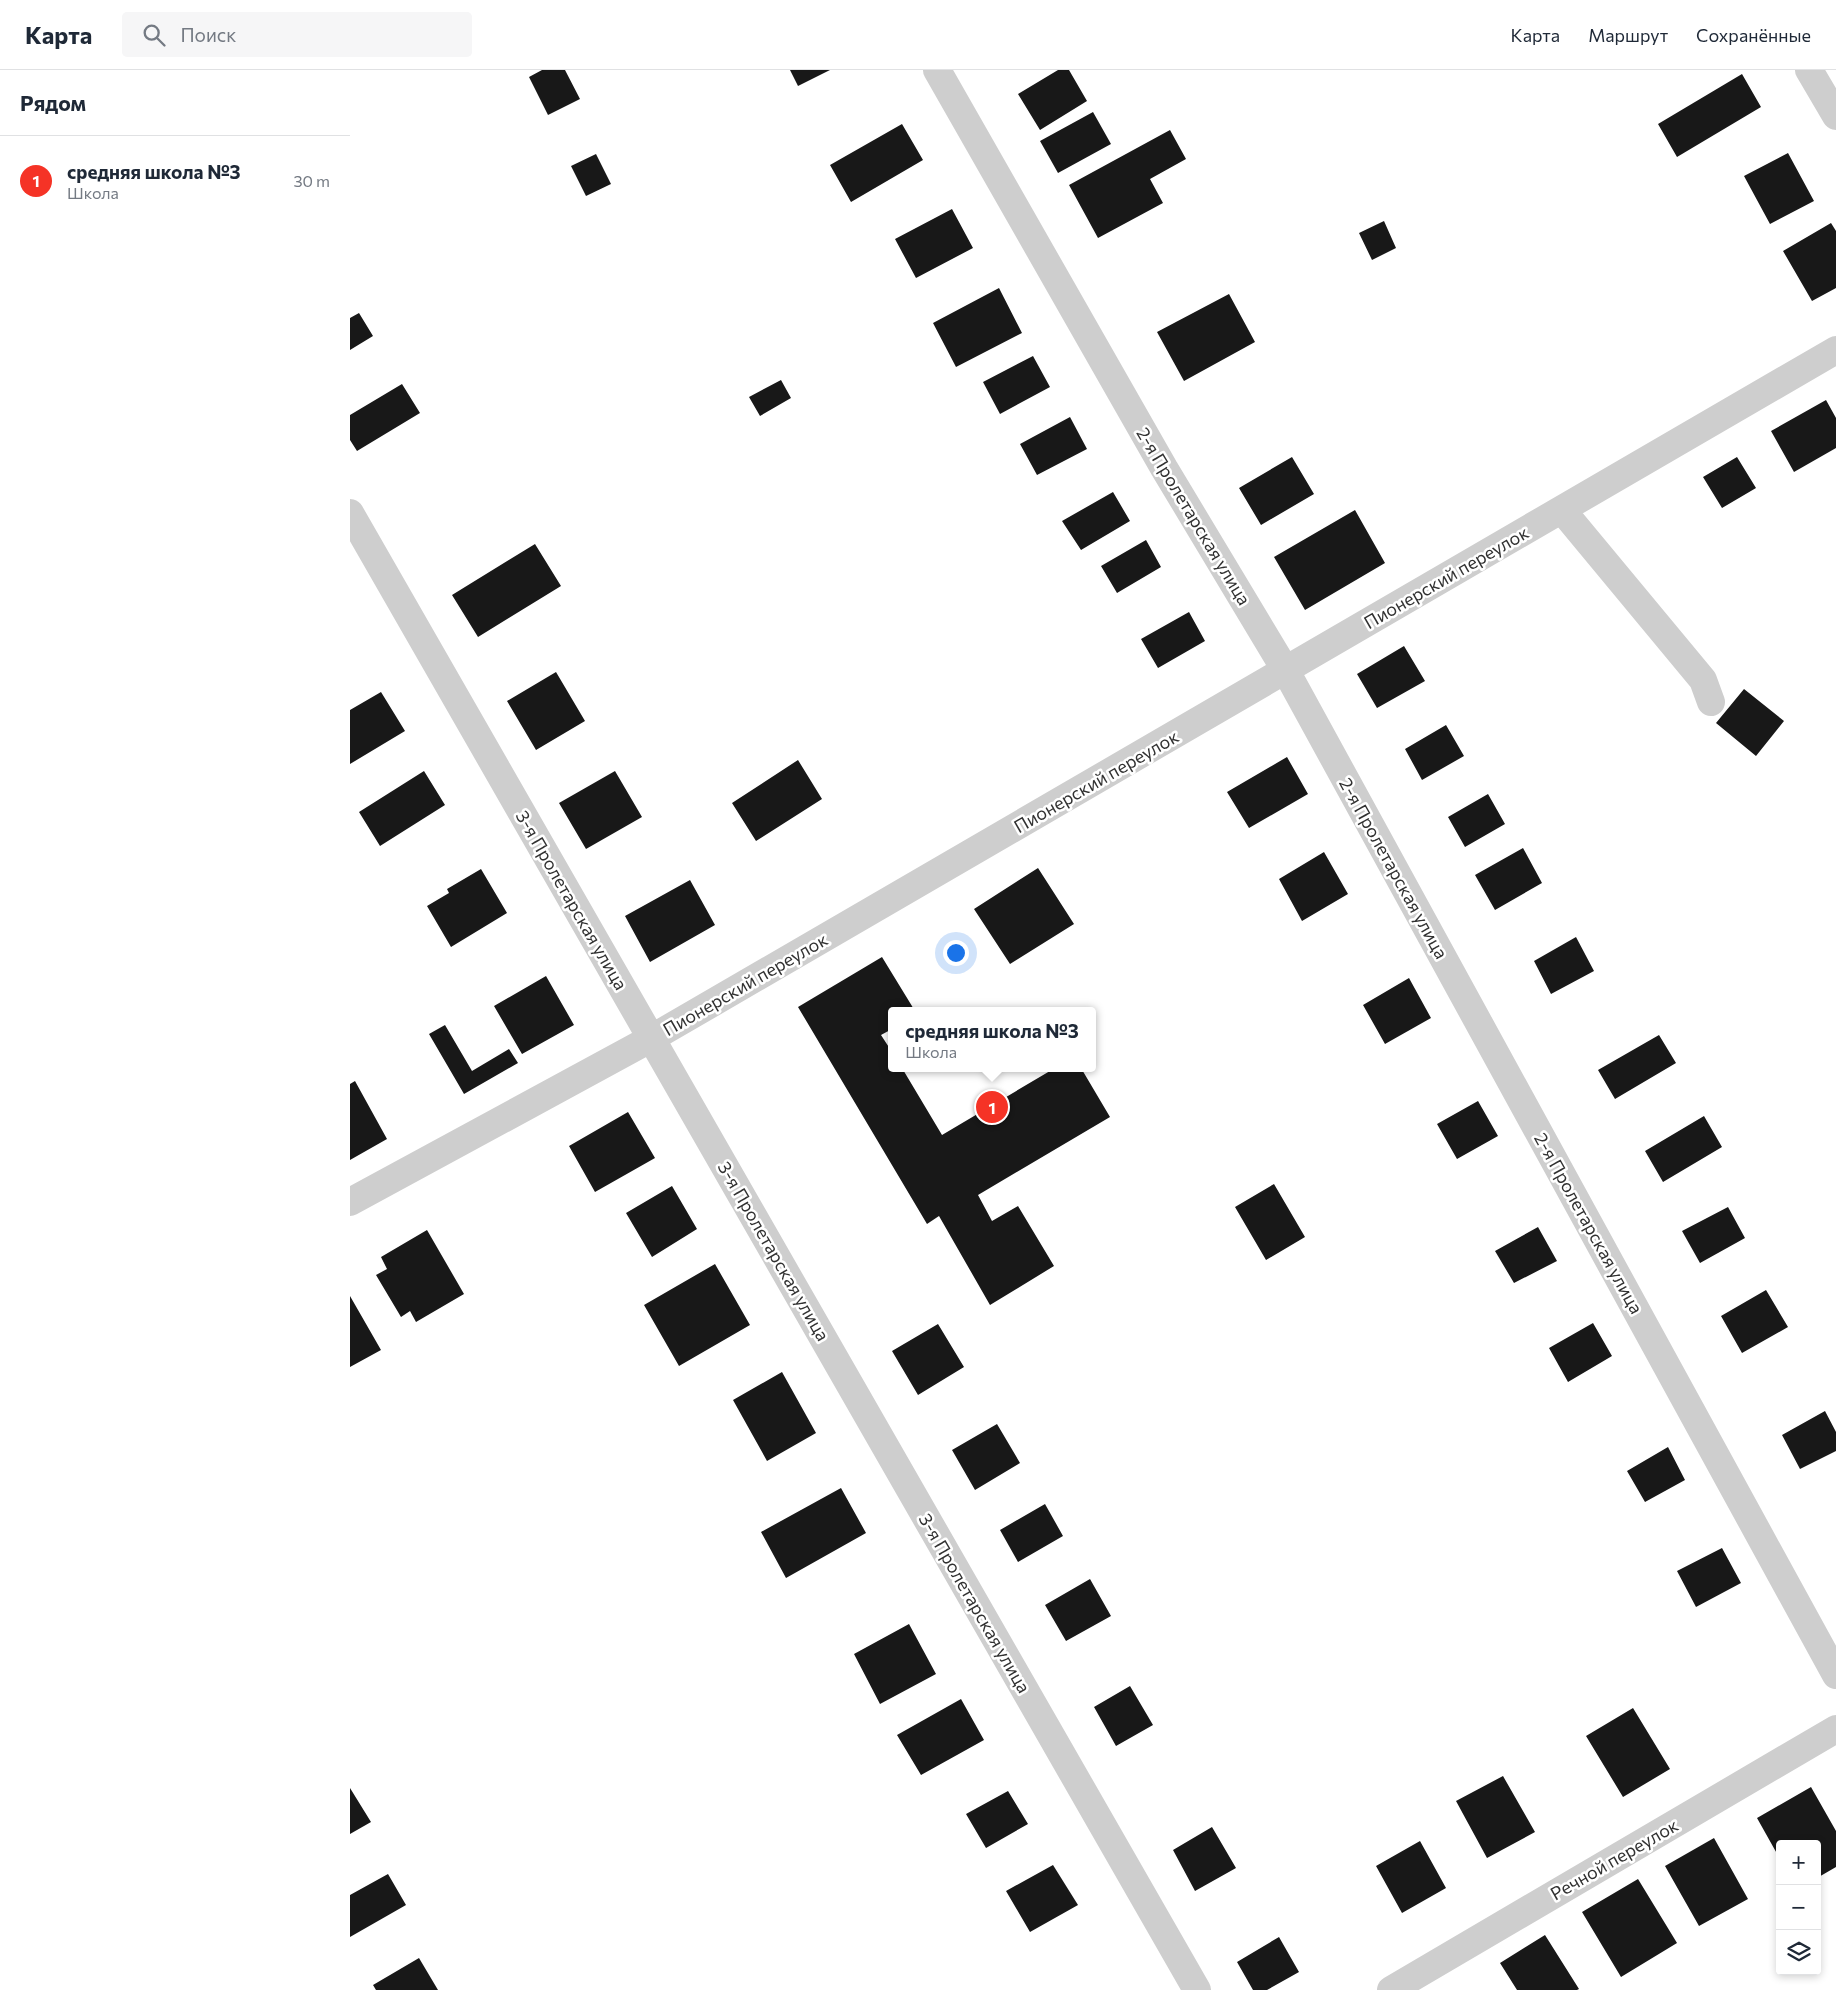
<!DOCTYPE html>
<html lang="ru">
<meta charset="utf-8">
<style>
body{margin:0;font-family:Commissioner,sans-serif;background:#f6f6f7;color:#1f2937}
.controls{position:absolute;right:15px;bottom:15px;display:grid;overflow:hidden;border-radius:5px;box-shadow:0 2px 8px #0003}
.controls button{width:45px;height:45px;display:grid;place-items:center;padding:0;border:0;border-bottom:1px solid #e0e1e3;background:#fff;color:#1f2937;font:25px sans-serif}
.you{position:absolute;left:605px;top:882px;width:18px;height:18px;margin:-12px;border:4px solid #fff;border-radius:50%;background:#1a73e8;box-shadow:0 0 0 8px #1a73e833}
.badge{display:grid;place-items:center;width:32px;height:32px;border-radius:50%;background:#f53326;color:#fff;font-size:16px;font-weight:700}
.pin{position:absolute;translate:-50% -50%;border:2px solid #fff;box-shadow:0 1px 5px #0006}
.popup{position:absolute;left:538px;top:937px;width:208px;height:65px;box-sizing:border-box;display:grid;place-content:center;border-radius:5px;background:#fff;filter:drop-shadow(0 1px 4px #0005);font-size:16px;white-space:nowrap;color:#747a83}
.popup b{font-size:19px;color:#1f2937}
.popup::after{content:'';position:absolute;left:50%;top:100%;margin-left:-10px;border:10px solid transparent;border-top-color:#fff}
.list{margin:0;padding:0;list-style:none}
h2{display:flex;justify-content:space-between;align-items:center;height:65px;margin:0;padding:0 20px;font-size:21px}
h2 small{font-size:16px;font-weight:400;color:#747a83}
.list li{display:grid;grid-template-columns:32px 1fr auto;gap:15px;align-items:center;box-sizing:border-box;height:90px;padding:0 20px;border-top:1px solid #e0e1e3}
.list b{display:block;font-size:19px;white-space:nowrap}
.list p{margin:0;font-size:16px;white-space:nowrap;color:#747a83}
.list em{font-size:16px;font-style:normal;color:#747a83}
.icon{flex:none;width:28px;height:28px;fill:none;stroke:currentColor;stroke-width:2;stroke-linecap:round;stroke-linejoin:round}
.map{position:relative;flex:none;width:1486px;height:1920px;overflow:hidden}
header{display:flex;align-items:center;gap:30px;box-sizing:border-box;height:70px;padding:0 25px;background:#fff;border-bottom:1px solid #e0e1e3}
header strong{font-size:24px}
nav{display:flex;gap:28px;margin-inline-start:auto;font-size:18px}
.search{width:350px;height:45px;background:#f6f6f7;display:flex;align-items:center;gap:12px;box-sizing:border-box;padding:0 18px;border-radius:5px;color:#747a83;font-size:19px}
main{display:flex}
aside{flex:1;background:#fff}
.map>svg:first-child{display:block}
.building{fill:#181818}
.lines{fill:none;stroke-linecap:round;stroke-linejoin:round}
.minor{stroke:#cecece;stroke-width:28}
.labels{text-anchor:middle;dominant-baseline:central;stroke-width:5;stroke-linejoin:round;paint-order:stroke}
.street-label{font-size:18px;fill:#313131;stroke:#fff}
</style>
<header>
<strong>Карта</strong>
<div class="search"><svg class="icon" aria-label="search" viewBox="0 0 24 24"><circle cx="10" cy="10" r="6"/><path d="M15 15l6 6"/></svg>Поиск</div>
<nav><a>Карта</a><a>Маршрут</a><a>Сохранённые</a></nav>
</header>
<main>
<aside>
<h2>Рядом<small></small></h2>
<ul class="list">
<li><span class="badge">1</span><div><b>средняя школа №3</b><p>Школа</p></div><em>30 m</em></li>
</ul>
</aside>
<div class="map">
<svg width="1486" height="1920" viewBox="0 0 1486 1920">
<rect width="100%" height="100%" fill="#fff"/>
<path class="building" d="M192,0H215L230,29L198,45L179,7Z
M440,0H480L448,16Z
M708,0H719L737,31L690,60L668,24Z
M1392,4L1411,37L1327,87L1308,54Z
M743,42L761,74L708,103L690,71Z
M552,54L573,90L501,132L480,95Z
M820,60L836,89L800,109L813,133L748,168L719,115Z
M1438,83L1464,131L1420,154L1394,106Z
M246,84L261,114L236,126L221,96Z
M602,139L623,178L566,208L545,169Z
M1034,151L1046,178L1022,190L1009,163Z
M1481,153L1486,161V218L1462,231L1433,181Z
M649,218L672,263L606,297L583,253Z
M879,224L905,272L834,311L807,262Z
M9,243L23,266L0,280V248Z
M683,286L700,317L650,344L633,312Z
M431,310L441,328L410,346L399,327Z
M52,314L70,343L7,381L0,370V345Z
M1476,330L1486,348V378L1444,402L1421,361Z
M720,347L737,379L687,405L670,374Z
M942,387L964,424L911,455L889,418Z
M1387,387L1406,418L1372,438L1353,407Z
M763,422L780,451L731,480L712,451Z
M1005,440L1035,493L955,540L924,487Z
M796,470L811,497L767,523L751,496Z
M185,474L211,516L128,567L102,525Z
M839,542L855,571L808,598L791,569Z
M1054,576L1075,611L1027,638L1007,604Z
M206,602L235,651L186,680L157,631Z
M1394,619L1434,651L1406,686L1366,653Z
M31,622L55,661L0,694V640Z
M1096,655L1114,686L1072,710L1055,679Z
M937,687L958,724L899,758L877,722Z
M448,690L472,729L406,771L382,733Z
M74,701L95,735L30,776L9,742Z
M265,701L292,747L236,779L209,733Z
M1138,724L1155,754L1115,777L1098,747Z
M1173,778L1192,813L1145,840L1125,805Z
M974,782L998,824L952,851L929,809Z
M688,798L724,854L660,894L624,839Z
M131,799L157,843L101,877L77,836L99,823L97,819Z
M340,810L365,855L300,892L275,846Z
M1226,867L1244,901L1201,924L1184,891Z
M532,887L565,941H542V959L531,965L542,982V998H552L592,1065L705,998H731L760,1047L628,1125L642,1151L668,1136L704,1196L640,1235L589,1146L577,1154L448,937Z
M196,906L224,955L172,984L144,936Z
M1059,908L1081,948L1035,974L1013,935Z
M95,955L122,1001L159,979L168,993L114,1024L79,964Z
M1309,965L1326,993L1265,1029L1248,1000Z
M5,1011L37,1069L0,1090V1014Z
M1128,1031L1148,1066L1107,1089L1087,1054Z
M278,1042L305,1088L245,1122L219,1076Z
M1354,1046L1372,1077L1313,1112L1295,1081Z
M924,1114L955,1167L916,1190L885,1137Z
M322,1116L347,1159L302,1187L276,1143Z
M1378,1137L1395,1168L1350,1193L1332,1161Z
M1188,1157L1207,1191L1164,1213L1145,1181Z
M77,1160L114,1224L66,1252L60,1241L51,1247L26,1205L37,1199L31,1187Z
M365,1194L400,1255L329,1296L294,1235Z
M1416,1220L1438,1257L1392,1283L1371,1246Z
M0,1226L31,1280L0,1297Z
M1243,1253L1262,1286L1218,1312L1199,1278Z
M588,1254L614,1297L568,1325L542,1281Z
M432,1302L466,1363L417,1391L383,1330Z
M1475,1341L1486,1362V1381L1450,1399L1432,1365Z
M647,1354L670,1393L625,1420L602,1380Z
M1318,1377L1335,1410L1295,1432L1277,1401Z
M491,1418L516,1463L436,1508L411,1462Z
M695,1434L713,1466L668,1492L650,1460Z
M1372,1478L1391,1513L1346,1537L1327,1501Z
M740,1509L761,1546L716,1571L695,1535Z
M559,1554L586,1604L530,1634L504,1584Z
M780,1616L803,1655L766,1676L744,1637Z
M611,1629L634,1670L571,1705L547,1665Z
M1283,1638L1320,1699L1273,1727L1236,1666Z
M1153,1706L1185,1762L1137,1788L1106,1731Z
M1461,1717L1486,1761V1797L1467,1808V1774H1430V1789L1407,1748Z
M0,1718L21,1752L0,1764Z
M658,1721L678,1754L636,1778L616,1744Z
M862,1757L886,1798L845,1821L823,1780Z
M1364,1768L1398,1829L1349,1856L1315,1796Z
M1070,1771L1096,1818L1052,1843L1026,1796Z
M703,1795L728,1835L680,1862L656,1821Z
M38,1804L56,1835L0,1867V1825Z
M1288,1809L1327,1873L1271,1907L1232,1842Z
M1195,1865L1229,1919L1227,1920H1167L1150,1893Z
M929,1867L949,1902L917,1920H903L887,1892Z
M69,1888L88,1920H26L23,1915Z"/>
<g class="lines">
<path class="minor" d="M587,0L814,398L936,601L1486,1605
M1459,0L1486,46
M1212,440L1353,610L1361,632
M0,443L847,1920
M0,1132L302,968L1486,280
M1041,1920L1486,1659"/>
</g>
<g class="labels">
<g class="street-label">
<text transform="translate(844 446) rotate(59)">2-я Пролетарская улица</text>
<text transform="translate(1096 507) rotate(-30)">Пионерский переулок</text>
<text transform="translate(746 711) rotate(-30)">Пионерский переулок</text>
<text transform="translate(1044 798) rotate(61)">2-я Пролетарская улица</text>
<text transform="translate(222 830) rotate(60)">3-я Пролетарская улица</text>
<text transform="translate(395 914) rotate(-30)">Пионерский переулок</text>
<text transform="translate(1239 1153) rotate(61)">2-я Пролетарская улица</text>
<text transform="translate(424 1181) rotate(60)">3-я Пролетарская улица</text>
<text transform="translate(625 1533) rotate(60)">3-я Пролетарская улица</text>
<text transform="translate(1264 1789) rotate(-30)">Речной переулок</text>
</g>
</g>
</svg>
<div class="controls">
<button>+</button>
<button>−</button>
<button><svg class="icon" aria-label="layers" viewBox="0 0 24 24"><path d="M12 4l9 5-9 5-9-5zM3 14l9 5 9-5"/></svg></button>
</div>
<div class="you"></div>
<div class="pin badge" style="left:642px;top:1037px">1</div>
<div class="popup"><b>средняя школа №3</b>Школа</div>
</div>
</main>
